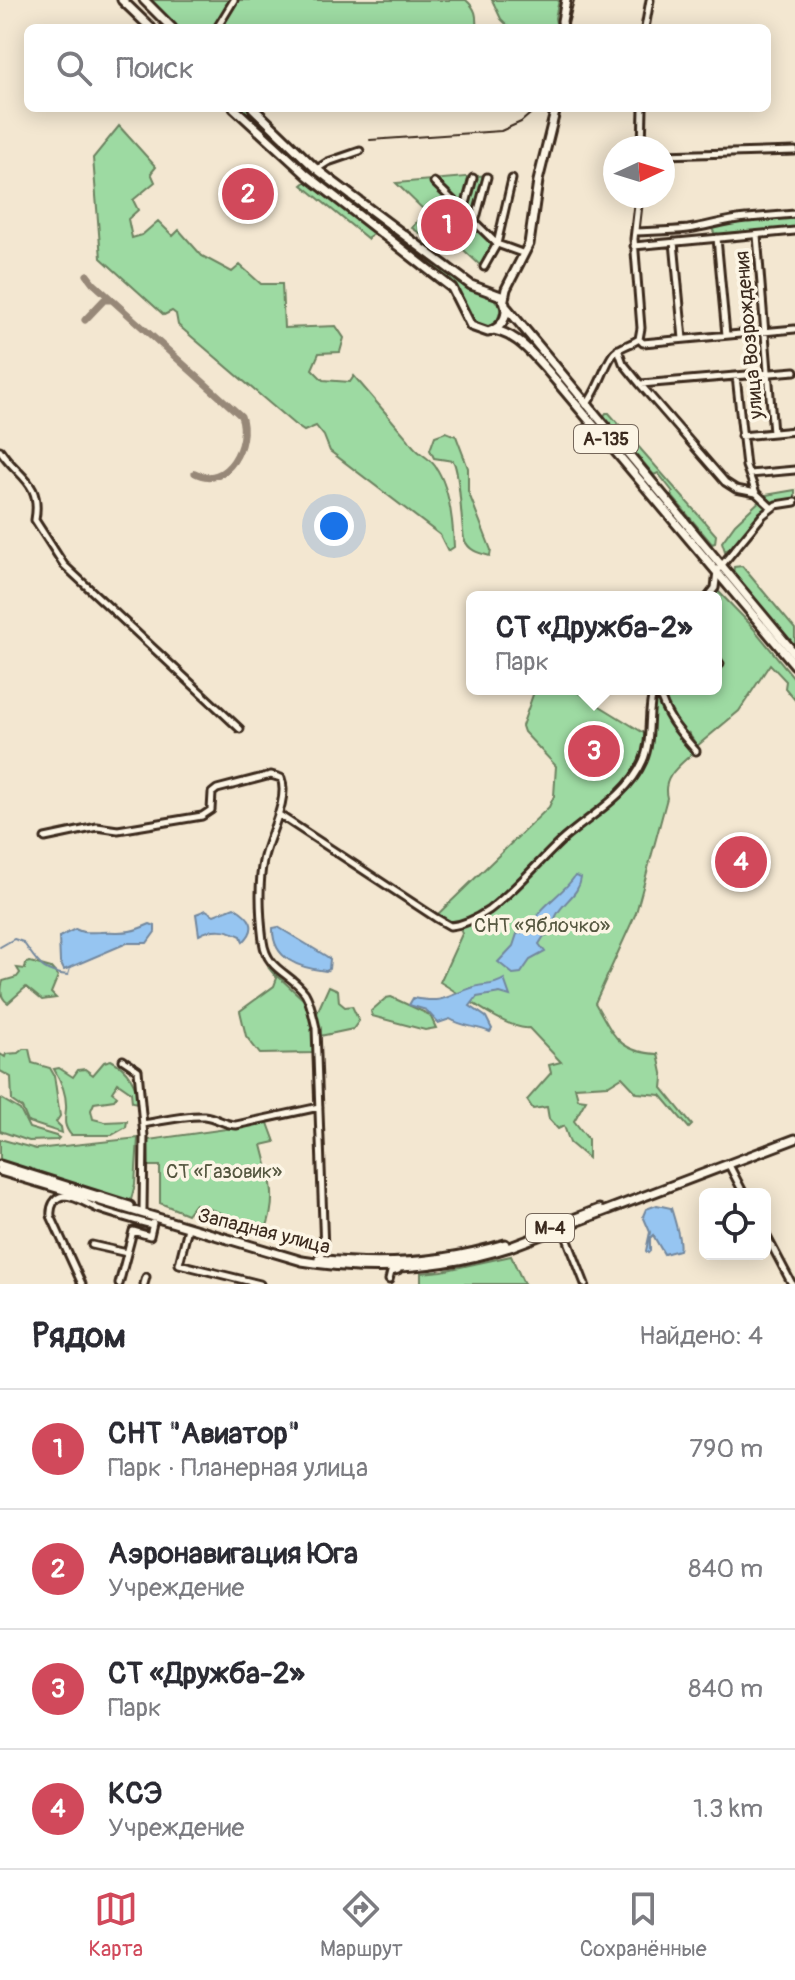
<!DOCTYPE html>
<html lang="ru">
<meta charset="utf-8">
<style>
body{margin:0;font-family:Pangolin,sans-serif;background:#f7f7f7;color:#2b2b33}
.controls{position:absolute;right:24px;bottom:24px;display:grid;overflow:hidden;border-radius:12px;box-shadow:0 4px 20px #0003}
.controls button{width:72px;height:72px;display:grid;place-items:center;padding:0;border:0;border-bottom:2px solid #e1e1e2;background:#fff;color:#2b2b33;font:40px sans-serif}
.compass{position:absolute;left:603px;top:136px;width:72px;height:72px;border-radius:50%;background:#fff;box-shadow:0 4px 20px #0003;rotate:86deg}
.you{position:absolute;left:334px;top:526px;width:28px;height:28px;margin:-20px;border:6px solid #fff;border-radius:50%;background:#1a73e8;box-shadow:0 0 0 12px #1a73e833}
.badge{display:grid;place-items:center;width:52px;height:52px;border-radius:50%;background:#d1495b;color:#fff;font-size:26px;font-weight:700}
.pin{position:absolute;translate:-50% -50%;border:4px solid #fff;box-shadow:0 2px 8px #0006}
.popup{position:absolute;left:466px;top:591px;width:256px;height:104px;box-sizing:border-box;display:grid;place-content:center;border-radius:12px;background:#fff;filter:drop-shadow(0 2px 6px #0005);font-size:26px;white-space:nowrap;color:#7c7c81}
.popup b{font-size:30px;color:#2b2b33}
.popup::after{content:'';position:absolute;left:50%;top:100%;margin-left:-16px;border:16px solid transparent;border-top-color:#fff}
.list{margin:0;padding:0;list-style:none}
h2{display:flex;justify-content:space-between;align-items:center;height:104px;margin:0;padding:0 32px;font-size:34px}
h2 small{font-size:26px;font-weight:400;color:#7c7c81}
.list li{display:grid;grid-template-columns:52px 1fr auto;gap:24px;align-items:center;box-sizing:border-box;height:120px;padding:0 32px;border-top:2px solid #e1e1e2}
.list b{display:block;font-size:30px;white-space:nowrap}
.list p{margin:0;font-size:26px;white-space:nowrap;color:#7c7c81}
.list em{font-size:26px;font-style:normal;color:#7c7c81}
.icon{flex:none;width:44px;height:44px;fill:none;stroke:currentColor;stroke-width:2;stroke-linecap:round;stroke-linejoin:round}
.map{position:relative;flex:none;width:795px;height:1284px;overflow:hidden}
.search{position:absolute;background:#fff;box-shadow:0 4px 20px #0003;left:24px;right:24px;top:24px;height:88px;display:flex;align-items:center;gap:20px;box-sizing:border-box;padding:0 28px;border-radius:12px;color:#7c7c81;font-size:30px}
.sheet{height:584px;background:#fff}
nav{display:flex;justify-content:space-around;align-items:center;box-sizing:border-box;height:112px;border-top:2px solid #e1e1e2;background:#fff;font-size:22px;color:#7c7c81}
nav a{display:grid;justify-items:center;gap:4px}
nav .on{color:#d1495b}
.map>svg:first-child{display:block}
.green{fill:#9ddaa2;stroke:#6c8260;stroke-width:2}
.water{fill:#96c5f1;stroke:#72879d;stroke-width:2}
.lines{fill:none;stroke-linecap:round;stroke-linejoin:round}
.stream{stroke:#72879d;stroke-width:2}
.taxiway{stroke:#978878;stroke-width:7}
.minor-casing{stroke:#3b2a1e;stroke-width:11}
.major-casing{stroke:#3b2a1e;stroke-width:13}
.minor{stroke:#fcf5e5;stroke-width:5}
.major{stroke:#fcf5e5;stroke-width:7}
.rail{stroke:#3b2a1e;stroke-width:2}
.labels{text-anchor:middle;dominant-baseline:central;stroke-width:7;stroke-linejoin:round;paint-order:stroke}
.shield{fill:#fcf5e5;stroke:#75675a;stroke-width:2}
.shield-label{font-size:18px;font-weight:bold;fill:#3b2a1e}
.street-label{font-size:20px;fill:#3b2a1e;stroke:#fcf5e5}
.park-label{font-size:20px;fill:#54563f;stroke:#fcf5e5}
</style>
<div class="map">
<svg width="795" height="1284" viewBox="0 0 795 1284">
<rect width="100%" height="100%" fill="#f3e7d1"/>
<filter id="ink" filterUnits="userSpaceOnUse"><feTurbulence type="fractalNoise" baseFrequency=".0125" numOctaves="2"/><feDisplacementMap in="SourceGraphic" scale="16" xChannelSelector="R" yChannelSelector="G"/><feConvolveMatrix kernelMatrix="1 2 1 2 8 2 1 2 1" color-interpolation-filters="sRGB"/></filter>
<g filter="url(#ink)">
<path class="green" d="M150,0H466C476,9 477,15 476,28H179Z
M492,0H559L555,18L557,28H510L501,19Z
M236,108H250L291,150L472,288L493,297L501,309L497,322L485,328L474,324L461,295L448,281L303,169Z
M119,126L156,167L151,173L155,182L133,200L138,210L128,219L132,238L142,235L158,221L173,236L179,230L202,256L232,272L240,265L261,284H282L284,328L336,326L344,338L340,352L319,353L312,369L323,380L350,382L354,376L408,439C417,455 426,454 435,466C450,487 453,522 454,547L448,551L440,535L330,451L324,436L316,426L304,431L295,425L178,325L176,314L172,311L164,315L101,258L93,158Z
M488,175L476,221L499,242L484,269L449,236L441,247L412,228L425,211L396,183Z
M308,180L374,231L368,239L302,185Z
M795,217V229L720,235L715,234L712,229L718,223Z
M606,413H609L716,535L715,543L712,544L671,495L673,492L658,473L654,475L604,416Z
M446,432L456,436L468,468V491L491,550L490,556C478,553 469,551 464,539C461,522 460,471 453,461L434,458L430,450L435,436Z
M795,490V499L771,504L731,548L725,551L722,542L735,524L766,495Z
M742,566L795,629V649L733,573L734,567Z
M716,589L749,623L795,679V700L785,688L786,681L770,664L739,711L697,746L688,732L696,750C682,764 661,776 667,798L636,913L595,1003C614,1035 617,1052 658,1054L663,1078L662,1088L692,1125L689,1128L661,1095L637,1093L622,1077L609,1085L575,1087L578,1099L586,1100L574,1121L588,1139V1158L570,1143L564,1126L558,1129L549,1119L547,1107L533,1109L527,1100L551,1073L549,1065L561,1062L529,1028C509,1031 459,993 440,982L462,934L460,928L436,916L549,807L554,796L556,766L524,732L522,726L535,689H572L647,735L656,689H716V597H711Z
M30,962L51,968L58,976L51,993L56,998L42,1000L26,987L8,1003C0,998 0,990 3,981L17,977L20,973L17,968L25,969L26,963Z
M268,967L305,1001L315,1034L314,1053L260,1054L246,1036L240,1011L274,986L277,978Z
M329,986L338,990L339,1002L345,1007L352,1006L359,1021L353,1029L320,1036L317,1013Z
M391,997L430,1015L436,1028L425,1030L372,1016L371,1011L386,998Z
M23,1049H29L32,1063L50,1068L54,1075L60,1116L56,1122L61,1127L62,1133L28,1122L22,1108L12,1101L11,1077L0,1071V1054L5,1057L6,1054L18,1053Z
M111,1060C127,1068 138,1085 138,1103L132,1102L131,1092L118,1083L112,1092L117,1096L114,1100L94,1103L91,1110L93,1119L105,1122L127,1121L126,1127L112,1135H71C63,1125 65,1120 66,1109C67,1095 60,1079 54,1069L59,1068L73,1077L78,1070L85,1069L93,1075L104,1062Z
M0,1098L20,1110L29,1128L56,1136L59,1138L57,1140L29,1141L0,1131Z
M268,1123L275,1142L262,1145C270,1177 278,1197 266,1229L195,1204L187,1214L160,1203V1166H149L148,1140Z
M138,1138L135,1184L131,1200H126L0,1162V1139L36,1149Z
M511,1256L524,1284H421V1273L442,1271Z"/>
<path class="water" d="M575,876L581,878C579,899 552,905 552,933L544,936L539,944L545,952L530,960L521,973L513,974L498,962L513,946L517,934L521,933L520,927L532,924C542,904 563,894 575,876Z
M234,907C250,917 259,927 243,942L241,936C226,929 214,927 199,935L196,914L206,910L214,915Z
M150,924L155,926V932L147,943H127L64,970L60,962L59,937L75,929C85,934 89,932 100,932C125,931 125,935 150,924Z
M278,927L326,956L330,959L329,969L326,971C299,968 272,959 273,928Z
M504,979L510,996L500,993L477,997L470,1006L486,1017L492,1029L490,1032C476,1026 463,1027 450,1019L438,1023L426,1010L409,1005L413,998C447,1004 445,996 474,987C486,983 491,987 504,979Z
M657,1205L671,1208C674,1218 682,1242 679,1250L664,1254L653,1235L650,1238V1251L648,1253L646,1251L650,1232L643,1216L646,1209Z"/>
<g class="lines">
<path class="stream" d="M0,947L14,939L23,942C38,962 40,972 68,975L70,968"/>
<path class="taxiway" d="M87,275L93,283L241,416C251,443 227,490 195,473
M85,320L104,300H110"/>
<defs>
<path id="minor" d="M217,28L234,0
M645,28L650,0
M642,148L643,108
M663,155L795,151
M317,169L328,162L360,151
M434,182L497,244L522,253
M639,196L634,239L641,328L639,339
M464,211L473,178
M748,218L795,214
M475,222L487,177
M635,232C652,231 670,231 688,229C708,226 725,220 746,218
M757,235L773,433
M717,238L726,335
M674,242L683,339
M634,246L795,231
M484,267L497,244L512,179
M618,349L623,363L640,384L725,482L736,489L756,493
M736,376L746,466L756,493L772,508
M641,384L795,371
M586,405C599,390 606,360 615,352C622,346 632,344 639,339L643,343L795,329
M741,436L795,431
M0,450C18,478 42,481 35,520L64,565L240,729
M749,474L795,470
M708,597L715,588L717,571L763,515L776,505L795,502
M716,659L720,664
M658,689C666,717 677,729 696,751
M278,814L436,918L450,926C464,925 477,918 489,910C515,890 537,864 560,842C587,817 628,796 643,761C653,739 646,712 654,689
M45,838L97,827L118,830L202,816L211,810L212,793L217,789L271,775L281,778C290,800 267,838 263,861C258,886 260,916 263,941C267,971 290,972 305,993C311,1003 313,1016 316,1028L324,1251L319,1259
M123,1060L138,1070L144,1136L143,1210
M143,1124C162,1121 184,1115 204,1116C216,1117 224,1125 236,1125L319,1107
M729,1165L744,1194
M188,1228L179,1264L260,1284
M563,1228L585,1284
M765,1233L792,1284
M92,1245L127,1253
M389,1280L391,1272L398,1270
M82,1284L51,1216C50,1207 54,1197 64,1196C78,1196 89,1206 101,1210C118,1216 135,1220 152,1225
M119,1284L133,1231L150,1236L153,1223
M144,1284L146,1277"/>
<path id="major" d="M122,0L151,28
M144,0L172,28
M563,28L562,21L566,0
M234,108L307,175L452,288L471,326L488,332C505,327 511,311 501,296L471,285L332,181L314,167L253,108
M504,299L506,289L529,244L538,181L556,108
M507,308L795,654
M494,330C516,334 532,353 547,370L795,665
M0,1165L130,1206
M0,1171L302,1261C373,1273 441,1269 510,1247L795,1139
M547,1229L599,1209
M319,1259C381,1267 445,1262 505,1244"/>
</defs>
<use href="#minor" class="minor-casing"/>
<use href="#major" class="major-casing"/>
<use href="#minor" class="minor"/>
<use href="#major" class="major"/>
<path class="rail" d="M567,28L574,0
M370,140L501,131L521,122L537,108"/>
</g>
</g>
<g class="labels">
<g class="shield">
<rect x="574" y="425" width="64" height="28" rx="6"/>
<rect x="526" y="1214" width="48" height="28" rx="6"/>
</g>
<g class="shield-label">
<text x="606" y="439">А-135</text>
<text x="550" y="1228">М-4</text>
</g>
<g class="street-label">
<text transform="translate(749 335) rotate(-95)">улица Возрождения</text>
<text transform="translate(264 1231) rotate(14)">Западная улица</text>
</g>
<g class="park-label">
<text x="542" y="925">СНТ «Яблочко»</text>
<text x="224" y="1171">СТ «Газовик»</text>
</g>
</g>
</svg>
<div class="controls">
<button><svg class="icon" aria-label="locate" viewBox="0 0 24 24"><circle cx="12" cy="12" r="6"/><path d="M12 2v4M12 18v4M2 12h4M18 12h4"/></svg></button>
</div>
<svg class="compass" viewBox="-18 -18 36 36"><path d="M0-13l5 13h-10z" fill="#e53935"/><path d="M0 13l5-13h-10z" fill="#7c7c81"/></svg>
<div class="you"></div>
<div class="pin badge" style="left:447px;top:225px">1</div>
<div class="pin badge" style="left:248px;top:194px">2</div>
<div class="pin badge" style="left:594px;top:751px">3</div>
<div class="popup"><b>СТ «Дружба-2»</b>Парк</div>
<div class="pin badge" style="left:741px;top:862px">4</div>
<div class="search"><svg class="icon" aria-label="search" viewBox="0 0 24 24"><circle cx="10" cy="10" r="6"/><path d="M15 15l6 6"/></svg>Поиск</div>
</div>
<section class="sheet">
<h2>Рядом<small>Найдено: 4</small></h2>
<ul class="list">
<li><span class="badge">1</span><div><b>СНТ &quot;Авиатор&quot;</b><p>Парк · Планерная улица</p></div><em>790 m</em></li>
<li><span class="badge">2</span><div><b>Аэронавигация Юга</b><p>Учреждение</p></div><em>840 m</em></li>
<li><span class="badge">3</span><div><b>СТ «Дружба-2»</b><p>Парк</p></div><em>840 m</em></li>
<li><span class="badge">4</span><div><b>КСЭ</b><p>Учреждение</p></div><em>1.3 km</em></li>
</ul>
</section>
<nav>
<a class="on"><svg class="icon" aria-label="map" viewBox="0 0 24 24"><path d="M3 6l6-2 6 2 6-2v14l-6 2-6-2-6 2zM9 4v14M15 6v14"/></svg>Карта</a>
<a><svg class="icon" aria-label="directions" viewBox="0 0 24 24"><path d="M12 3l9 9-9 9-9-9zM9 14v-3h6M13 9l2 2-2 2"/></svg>Маршрут</a>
<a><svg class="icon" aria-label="saved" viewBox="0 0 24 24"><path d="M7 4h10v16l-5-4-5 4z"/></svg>Сохранённые</a>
</nav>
